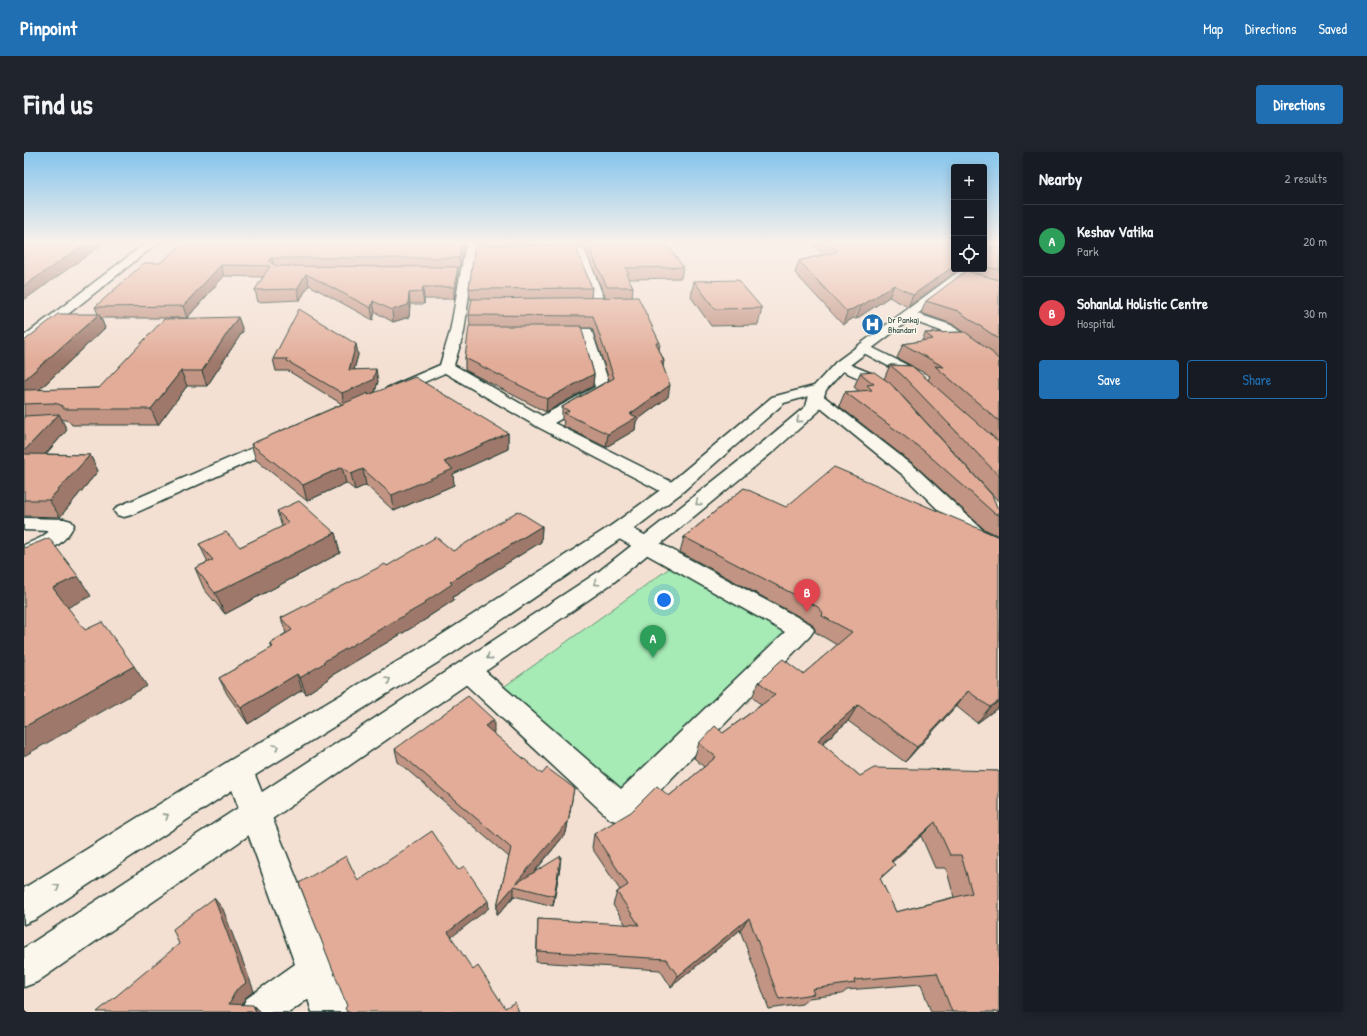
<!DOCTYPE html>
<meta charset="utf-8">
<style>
body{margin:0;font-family:"Patrick Hand",sans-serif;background:#20242c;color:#f1f3f6}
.controls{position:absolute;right:12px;top:12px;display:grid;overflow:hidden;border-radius:4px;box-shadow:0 2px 10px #0003}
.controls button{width:36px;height:36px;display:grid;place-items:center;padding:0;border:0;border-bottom:1px solid #363941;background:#171b24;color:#f1f3f6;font:20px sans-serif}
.you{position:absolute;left:640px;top:448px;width:14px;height:14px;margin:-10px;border:3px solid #fff;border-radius:50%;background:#1a73e8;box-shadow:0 0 0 6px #1a73e833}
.badge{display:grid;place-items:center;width:26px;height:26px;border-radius:50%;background:#1f6fb2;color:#fff;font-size:13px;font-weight:700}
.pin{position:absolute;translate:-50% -33px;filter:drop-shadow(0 1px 2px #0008)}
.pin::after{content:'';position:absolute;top:21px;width:14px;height:12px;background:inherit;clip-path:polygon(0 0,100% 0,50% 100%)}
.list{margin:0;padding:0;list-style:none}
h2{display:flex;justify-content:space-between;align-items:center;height:52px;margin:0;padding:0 16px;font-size:17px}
h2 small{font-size:13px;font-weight:400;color:#9ea1a6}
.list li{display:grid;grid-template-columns:26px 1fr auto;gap:12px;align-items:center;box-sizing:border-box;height:72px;padding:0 16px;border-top:1px solid #363941}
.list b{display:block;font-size:15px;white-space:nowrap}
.list p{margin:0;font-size:13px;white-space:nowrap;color:#9ea1a6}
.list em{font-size:13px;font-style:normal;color:#9ea1a6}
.actions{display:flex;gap:8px;padding:12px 16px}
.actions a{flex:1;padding:9px 0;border:1px solid #1f6fb2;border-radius:4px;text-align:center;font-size:14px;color:#1f6fb2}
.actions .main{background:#1f6fb2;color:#fff}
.icon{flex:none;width:22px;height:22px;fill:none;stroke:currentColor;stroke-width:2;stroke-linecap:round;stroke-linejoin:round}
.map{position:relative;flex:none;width:975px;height:860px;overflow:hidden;border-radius:4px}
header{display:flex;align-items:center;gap:24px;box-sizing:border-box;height:56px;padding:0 20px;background:#1f6fb2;color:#fff}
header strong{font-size:19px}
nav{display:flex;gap:22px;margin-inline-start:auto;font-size:14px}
.intro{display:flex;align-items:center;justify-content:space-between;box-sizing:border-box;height:96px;padding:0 24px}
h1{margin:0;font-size:28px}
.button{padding:10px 18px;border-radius:4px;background:#1f6fb2;color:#fff;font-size:14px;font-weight:700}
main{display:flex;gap:24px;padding:0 24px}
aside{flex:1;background:#171b24;border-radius:4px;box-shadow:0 2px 10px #0003}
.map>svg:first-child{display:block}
.green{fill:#a6eab5;stroke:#629474}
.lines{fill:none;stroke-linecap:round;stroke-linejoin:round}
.minor-casing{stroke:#1f3d34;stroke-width:3}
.tertiary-casing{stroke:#1f3d34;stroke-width:3}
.minor{fill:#fbf7ec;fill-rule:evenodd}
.tertiary{fill:#fbf7ec;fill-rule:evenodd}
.wall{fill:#c29483;stroke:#1f3d34;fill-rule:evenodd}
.shaded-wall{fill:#9e786a;stroke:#1f3d34}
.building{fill:#e2ac98;stroke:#1f3d34;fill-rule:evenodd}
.oneway{stroke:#8d9a90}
.labels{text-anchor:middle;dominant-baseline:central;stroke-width:3;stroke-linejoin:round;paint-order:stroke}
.far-poi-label{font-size:9px;fill:#1f3d34;stroke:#fbf7ec;text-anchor:start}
</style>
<header>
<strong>Pinpoint</strong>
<nav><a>Map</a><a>Directions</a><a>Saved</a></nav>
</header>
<div class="intro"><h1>Find us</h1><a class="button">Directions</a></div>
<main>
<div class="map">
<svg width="975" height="860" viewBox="0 0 975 860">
<rect width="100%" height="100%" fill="#f4e0d3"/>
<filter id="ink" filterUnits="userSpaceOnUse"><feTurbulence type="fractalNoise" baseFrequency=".025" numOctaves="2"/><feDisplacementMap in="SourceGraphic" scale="8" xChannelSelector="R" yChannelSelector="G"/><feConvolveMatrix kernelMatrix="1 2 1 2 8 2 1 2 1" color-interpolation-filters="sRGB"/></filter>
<g filter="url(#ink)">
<path class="green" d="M647,415L767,473L604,660L474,539Z"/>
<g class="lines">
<defs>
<path id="minor" d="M123,90H135L5,193L0,194V184Z
M442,90H452L440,180L430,213L518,264L571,235L557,184L523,183L521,180L523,177L528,176L567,177L587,237L584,240L530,271L656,334L658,338L656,342L649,344L642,342L512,274L421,221L373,242L368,244L363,242L360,239L363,236L416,213L426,180Z
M523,95L561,97L582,152L580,155H549L547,152L549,149L569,148L553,102L519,100L518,98Z
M885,159L927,173L969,203L975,210V223L970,222L959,209L917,179L881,166L879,163L881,160Z
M841,192L887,215L904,232L902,235L897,236L892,235L877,221L836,199L834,196L836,193Z
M817,209L849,222L868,237L865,240L860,242L855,240L839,228L812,216L810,213L812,210Z
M792,240L797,242L891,315L959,378L975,386V401L945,388L879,323L787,248L784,245L787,242Z
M256,284L262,285L265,289L262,293L107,363L100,365L93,363L90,359L93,355Z
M0,366L40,367L47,369L50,373C40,394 21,402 0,408V393L16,386L26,379L0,378Z
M595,372L602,373L786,472L790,478L786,484L608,667L597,671L586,667L435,526L431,519L435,512L444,509L453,512L597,637L761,480L588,383L585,378L588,373Z
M215,605L225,609L229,618L326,860H288L284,847L266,860H216L222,847L271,812L201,618L205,609Z"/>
<path id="tertiary" d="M964,90H975V98L970,97Z
M938,117H950L933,132L822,216L802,238L795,259L751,298L590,430L13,830L0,835V796L574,420L739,290L782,254L785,244L760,251L656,342L602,383L426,503L225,627L12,767L0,772V736L205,609L408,489L588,373L642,334L748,245L790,234L812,210Z"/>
</defs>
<use href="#minor" class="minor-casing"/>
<use href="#tertiary" class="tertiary-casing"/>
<use href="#minor" class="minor"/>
<use href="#tertiary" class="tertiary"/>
</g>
<path class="wall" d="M161,90H442L436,116H434V125L430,147H400V152H386L385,165L369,170L351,160L349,168L285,133L276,148L234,150L231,138L239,125L200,124L163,166H77L81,176L15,238L75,236L214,165L219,179L183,234H163L134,273H48L45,269L37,267L43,278L22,302L66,303L74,319L36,365L0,364V189L74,162L71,155L136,111Z
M452,90H641L659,115L657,126L604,127L609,135L608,146L636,191L635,198L640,209L639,214L644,245L612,269L611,278L582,295L539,274L540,269L538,268V255L585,228L568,176H557L570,222L569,234L522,260L441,218V206L446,174L445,163L450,147H446L445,136L453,93ZM551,94H559L582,146H567L568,136Z
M785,90H930V117H936L884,155L865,145L832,167L829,166L819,173L771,121L775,109L800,102Z
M960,90L965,98L975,93V350L870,235L975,357V384L960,377L892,314L815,254L821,240L835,239L830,235L836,221L860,227L866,213L888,214L873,206L879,192L898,189L901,181L939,180L928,172L897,161L902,149L947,120L948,117H960ZM889,215L906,224L904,228Z
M670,129L738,156L734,173L687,174L667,145Z
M332,192L334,203L330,217L354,229L351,240L484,281V297L429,322L430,333L370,359L342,333L331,338L322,331L283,349L232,308L227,292L318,252L266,220L265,219H252L249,207Z
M720,336L975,555L953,571L932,554L881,610L824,569L798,592L836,624L974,619L975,860H907L897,832L823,838L818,842L785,846L778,852L745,857L716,778L647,835L636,818L512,810L514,767L602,773L589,753L593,740L596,738L568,696L570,682L645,644L680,615L670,606L675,591L699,581L737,553L728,545L735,530L779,522L813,493L791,480V477L787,471L656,400L660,385ZM897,684L911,716H922L930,745L872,760L856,727L868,710Z
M253,359L311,381L316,401L201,462L180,437L171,416L184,410L175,392L216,395L258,375Z
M518,374L517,390L429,445L430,448L404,465V466L305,525V527L282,542L278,538L224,572L203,542L195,526L248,496L246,491L262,481L257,466L363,414L429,399Z
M470,580L469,581L548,648L542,681L509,722L536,715L529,754L490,744L473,764V754L485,705L374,610L371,597Z"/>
<path class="shaded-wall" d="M64,90H82L0,148V134Z
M439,90H442L436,116L435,106Z
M248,106L251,116L248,121L245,108Z
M197,113L200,124L163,166L159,154Z
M930,114V117H936L884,155L889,143Z
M434,115V125L430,147V135Z
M282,122L285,133L276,148L273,137Z
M870,133L865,145L832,167L837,154Z
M399,135L400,147V152L398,140Z
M385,141L386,152L385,165L369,170L368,158Z
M349,149L351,160L349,168L347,156Z
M834,154L829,166L819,173L823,160Z
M75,162L81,176L0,252V228Z
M214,165L219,179L183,234L178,219Z
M332,192L334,203L327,229L325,218Z
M352,217L354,229L351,240L320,254L318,241Z
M157,219L163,234L134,273L127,257Z
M570,222L569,234L522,260L523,247Z
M646,233L644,245L612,269L611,278L582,295L584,282L606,262Z
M35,262L43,278L7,318L0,306V299Z
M484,281V297L429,322L430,333L370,359L368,343L420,310Z
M66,303L74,319L36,365L25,348Z
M318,315L322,331L283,349L279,333Z
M339,317L342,333L331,338L327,322Z
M518,374L517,390L429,445L430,448L404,465V466L305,525V527L282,542L276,526L299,510L401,450L426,430Z
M311,381L316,401L201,462L191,441Z
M54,424L67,444L43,456L29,436Z
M110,514L123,534L0,604V575Z
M273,522L278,538L224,572L217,556Z
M944,539L932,554L881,610L893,595Z
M975,549V555L953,571L966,555Z
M834,553L824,569L784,603L794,588Z
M470,568V580L461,587V574Z
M550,636L542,681L497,736L491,732Z
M911,670L897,684L854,723L867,709Z
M537,704L536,715L529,754L530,744Z
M871,713L843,739L856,726Z
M490,734V744L473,764V754Z
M190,746L199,757L230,839L221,846L215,860L205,852L212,838Z
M464,749L465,756L425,787L424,780Z
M725,766L716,778L647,835L654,824Z
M229,853L236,860H232Z"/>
<path class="building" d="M0,90H64L0,134Z
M161,90H439L435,106H248L245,108L246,110L252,114L434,115L430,135H399L398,140L385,141L384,153L368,158L349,149L347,156L282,122L273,137L231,138L246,114L197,113L159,154L71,155L120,111H136Z
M562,90H641L659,115L601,116L605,122H602L609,135H583Z
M803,90H930V114L889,143L870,133L837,154H834L823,160L775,109L814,99Z
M960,90H964V97L965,98L975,93V118L960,114Z
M451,93H551L568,136L451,137L445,136Z
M942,119L975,128V187L934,159L902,149Z
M714,128L738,156L691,157L670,129Z
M614,145L636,191H632L640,209H637L646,233L606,262L613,265L584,282L540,261L545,259L538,255L590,226L569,164L445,163L448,147Z
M275,157L332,192L325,218L352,217L349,228L318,241L263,209L264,207H249Z
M34,162H75L0,228V189Z
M214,165L178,219H157L127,257H40L37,253L30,251L0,252V238L75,236L140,167Z
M445,174H557L570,222L523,247L441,206Z
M941,180L965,197L975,208V269L911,214L920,215L879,192L909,187L901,181Z
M866,213L888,214L975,290V324L878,223Z
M850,220L866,231L968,343L973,355L975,357V363L970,361L900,299L821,240L848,238L843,233L850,232L836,221Z
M391,225L484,281L420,310L429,317L368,343L339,317L327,322L318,315L279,333L227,292L344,241V243Z
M35,262L0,299V264Z
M0,302L66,303L25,348H0Z
M810,315L975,385V549L966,555L944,539L893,595L834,553L794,588L836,624L850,616L974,619L975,621V860H928L913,821L830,828L831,831L788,837L790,842L755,847L725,766L654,824L642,807L513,799L514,767L615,773L593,740L604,733L570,682L607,660L633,634L645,644L692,605L675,591L691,574L699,581L751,543L735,530L754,511L759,507L779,522L828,480L798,464L799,461L794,455L660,385L720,336L762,355ZM911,670L926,703H937L948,741L872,760L856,726L871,713L867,709Z
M275,349L311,381L191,441L171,416L189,408L175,392L202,380L216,395L265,371L253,359Z
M494,359L518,374L426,430L428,432L401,450L402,451L299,510L300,511L276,526L273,522L217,556L195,526L249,495L246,491L268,478L257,466L361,412L363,414L412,385L429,399Z
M25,386L54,424L29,436L61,478L78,470L110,514L0,575V509L1,508L0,507V396Z
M444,544L470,568L461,574L518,622L523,616L550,636L544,670L491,732L537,704L530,744L490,734L473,754L487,696L371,597Z
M408,679L434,718L440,714L464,749L424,780L449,818L454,814L481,856L491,850L495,860H323L321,856L323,854L275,731L322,704L334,729Z
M190,746L222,831L212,838L205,852L229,853L232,860H73L155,792L149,777Z"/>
<defs><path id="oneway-chevron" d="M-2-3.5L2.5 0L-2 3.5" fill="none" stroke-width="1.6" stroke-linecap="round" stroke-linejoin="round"/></defs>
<g class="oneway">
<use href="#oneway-chevron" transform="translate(775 268) rotate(139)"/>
<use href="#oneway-chevron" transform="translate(674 351) rotate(141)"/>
<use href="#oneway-chevron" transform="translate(572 431) rotate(146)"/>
<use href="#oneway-chevron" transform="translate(465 505) rotate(146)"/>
<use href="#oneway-chevron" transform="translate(364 528) rotate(-31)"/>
<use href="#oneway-chevron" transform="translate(252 595) rotate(-31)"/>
<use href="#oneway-chevron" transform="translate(142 664) rotate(-33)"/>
<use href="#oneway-chevron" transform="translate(33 735) rotate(-32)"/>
</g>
</g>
<linearGradient id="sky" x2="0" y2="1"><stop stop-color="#85c5ec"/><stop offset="0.43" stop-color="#faf1eb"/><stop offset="1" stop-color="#faf1eb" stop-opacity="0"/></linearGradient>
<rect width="975" height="211" fill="url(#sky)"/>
<defs>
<symbol id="hospital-disc" viewBox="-11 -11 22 22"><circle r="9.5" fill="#1f6fb2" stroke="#fbf7ec"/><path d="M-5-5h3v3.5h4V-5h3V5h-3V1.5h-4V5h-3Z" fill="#fff"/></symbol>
</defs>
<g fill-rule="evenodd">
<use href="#hospital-disc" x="836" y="160" width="25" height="25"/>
</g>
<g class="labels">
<g class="far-poi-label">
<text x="864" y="168">Dr Pankaj<tspan x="864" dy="10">Bhandari</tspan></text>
</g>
</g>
</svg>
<div class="controls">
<button>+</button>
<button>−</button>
<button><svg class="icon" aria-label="locate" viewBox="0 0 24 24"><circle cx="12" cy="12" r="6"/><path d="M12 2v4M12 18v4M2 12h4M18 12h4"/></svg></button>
</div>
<div class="you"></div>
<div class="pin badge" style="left:629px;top:506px;background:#2e9e5b">A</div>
<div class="pin badge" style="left:783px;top:460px;background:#e0444e">B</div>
</div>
<aside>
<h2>Nearby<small>2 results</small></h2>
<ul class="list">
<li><span class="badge" style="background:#2e9e5b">A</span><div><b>Keshav Vatika</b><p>Park</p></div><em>20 m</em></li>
<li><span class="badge" style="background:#e0444e">B</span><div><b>Sohanlal Holistic Centre</b><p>Hospital</p></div><em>30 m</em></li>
</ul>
<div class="actions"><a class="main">Save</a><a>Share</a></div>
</aside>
</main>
